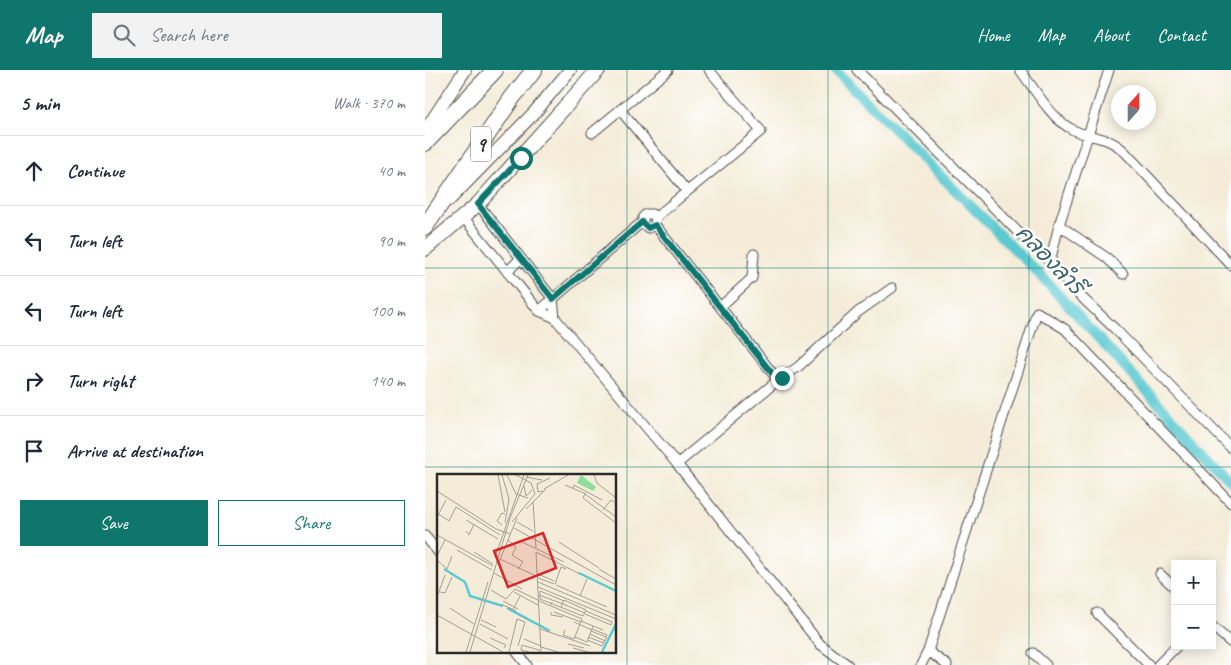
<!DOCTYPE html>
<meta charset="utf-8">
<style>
body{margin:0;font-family:Caveat,"Playpen Sans Thai",sans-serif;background:#f2f2f3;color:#1f2937}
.controls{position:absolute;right:15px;bottom:15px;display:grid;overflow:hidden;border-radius:0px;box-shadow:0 2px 12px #0003}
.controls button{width:45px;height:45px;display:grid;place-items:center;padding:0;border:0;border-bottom:1px solid #e0e1e3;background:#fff;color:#1f2937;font:25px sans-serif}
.compass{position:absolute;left:686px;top:15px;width:45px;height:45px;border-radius:50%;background:#fff;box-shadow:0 2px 12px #0003;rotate:21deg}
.stop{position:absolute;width:15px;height:15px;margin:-11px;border:4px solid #0f766e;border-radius:50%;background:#fff}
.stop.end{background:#0f766e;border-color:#fff;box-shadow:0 1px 5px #0008}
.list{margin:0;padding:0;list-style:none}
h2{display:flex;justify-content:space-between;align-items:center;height:65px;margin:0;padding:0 20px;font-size:21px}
h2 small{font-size:16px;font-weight:400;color:#747a83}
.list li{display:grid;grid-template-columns:32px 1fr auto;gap:15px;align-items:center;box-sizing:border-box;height:70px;padding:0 20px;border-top:1px solid #e0e1e3}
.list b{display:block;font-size:19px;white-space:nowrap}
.list em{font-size:16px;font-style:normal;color:#747a83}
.actions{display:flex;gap:10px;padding:15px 20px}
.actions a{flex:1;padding:11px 0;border:1px solid #0f766e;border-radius:0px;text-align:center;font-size:18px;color:#0f766e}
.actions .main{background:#0f766e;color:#fff}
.icon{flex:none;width:28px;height:28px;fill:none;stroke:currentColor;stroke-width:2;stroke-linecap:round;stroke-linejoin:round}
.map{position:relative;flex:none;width:806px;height:595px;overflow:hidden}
header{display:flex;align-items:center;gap:30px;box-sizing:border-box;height:70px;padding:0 25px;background:#0f766e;color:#fff}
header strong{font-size:24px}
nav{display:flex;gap:28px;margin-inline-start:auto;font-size:18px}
.search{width:350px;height:45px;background:#f2f2f3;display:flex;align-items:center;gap:12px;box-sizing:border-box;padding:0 18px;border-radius:0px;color:#747a83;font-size:19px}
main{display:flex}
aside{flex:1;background:#fff}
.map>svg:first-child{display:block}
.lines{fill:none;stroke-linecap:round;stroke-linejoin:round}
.canal{stroke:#5cc9d2;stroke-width:10}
.street-casing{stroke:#494845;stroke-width:11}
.secondary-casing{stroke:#494845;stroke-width:14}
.primary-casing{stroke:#494845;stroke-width:16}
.highway-casing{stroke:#494845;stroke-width:18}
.street{stroke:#fff;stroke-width:9}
.secondary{stroke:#fff;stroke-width:12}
.primary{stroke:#fff;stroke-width:14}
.highway{stroke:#fff;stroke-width:16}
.route{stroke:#0f766e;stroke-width:6}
.grid{fill:none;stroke:#0f766e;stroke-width:1;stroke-opacity:0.55}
.labels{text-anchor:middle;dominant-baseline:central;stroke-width:5;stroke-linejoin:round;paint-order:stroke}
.shield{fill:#fff;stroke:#6b6b6b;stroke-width:1}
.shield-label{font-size:20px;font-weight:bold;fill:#2b2b2b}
.water-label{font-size:22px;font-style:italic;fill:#3c6265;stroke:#fff}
.inset-river{fill:none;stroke:#5cc9d2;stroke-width:2.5}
.inset-road{fill:none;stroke:#a49f93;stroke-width:1}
.view{fill:#d62828;fill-opacity:0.15;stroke:#d62828;stroke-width:2.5}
.inset-edge{fill:none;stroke:#2b2b2b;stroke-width:2.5}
</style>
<header>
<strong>Map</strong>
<div class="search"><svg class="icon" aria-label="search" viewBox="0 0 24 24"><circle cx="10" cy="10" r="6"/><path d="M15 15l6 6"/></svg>Search here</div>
<nav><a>Home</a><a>Map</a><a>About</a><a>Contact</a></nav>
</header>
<main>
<aside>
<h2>5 min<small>Walk · 370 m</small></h2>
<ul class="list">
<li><svg class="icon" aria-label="ahead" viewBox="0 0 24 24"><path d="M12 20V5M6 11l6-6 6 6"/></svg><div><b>Continue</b></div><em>40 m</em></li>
<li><svg class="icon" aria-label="left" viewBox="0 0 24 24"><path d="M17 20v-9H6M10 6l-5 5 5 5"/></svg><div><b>Turn left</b></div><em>90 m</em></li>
<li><svg class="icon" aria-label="left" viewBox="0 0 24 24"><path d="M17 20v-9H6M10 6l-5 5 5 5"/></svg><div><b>Turn left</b></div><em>100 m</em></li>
<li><svg class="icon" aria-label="right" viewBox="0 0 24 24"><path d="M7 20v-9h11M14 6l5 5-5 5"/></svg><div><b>Turn right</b></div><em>140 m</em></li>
<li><svg class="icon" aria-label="arrive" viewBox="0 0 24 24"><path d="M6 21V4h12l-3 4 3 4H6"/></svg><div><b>Arrive at destination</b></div></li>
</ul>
<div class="actions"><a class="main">Save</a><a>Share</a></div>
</aside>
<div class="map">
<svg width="806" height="595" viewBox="0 0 806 595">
<rect width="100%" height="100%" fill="#fff"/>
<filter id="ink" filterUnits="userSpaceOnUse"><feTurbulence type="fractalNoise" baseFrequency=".02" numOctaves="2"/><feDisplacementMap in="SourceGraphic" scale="10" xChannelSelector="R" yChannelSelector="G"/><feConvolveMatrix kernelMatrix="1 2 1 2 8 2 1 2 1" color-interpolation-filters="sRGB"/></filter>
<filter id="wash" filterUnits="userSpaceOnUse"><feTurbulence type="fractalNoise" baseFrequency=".0096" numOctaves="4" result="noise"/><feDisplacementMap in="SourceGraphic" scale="20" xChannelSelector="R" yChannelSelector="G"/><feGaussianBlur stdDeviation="1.12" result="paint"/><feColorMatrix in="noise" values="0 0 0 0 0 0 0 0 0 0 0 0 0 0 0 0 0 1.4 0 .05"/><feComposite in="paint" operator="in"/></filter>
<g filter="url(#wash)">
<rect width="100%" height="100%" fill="#f4ecd8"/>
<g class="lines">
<path class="canal" d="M410,0L617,207L806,412"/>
</g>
</g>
<g filter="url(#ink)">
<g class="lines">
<defs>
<path id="street" d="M432,0L592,161L625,192L647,218L690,259L806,378
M595,0C608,17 625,46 643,57C662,70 679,62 700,82L806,195
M196,41L261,120
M167,63L243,0
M53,134L128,229L130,248
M231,147L227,144H221L218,147V154L223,158L230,155L231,147L336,61L284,0
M39,148L114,241L130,248L252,394L395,574L423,595
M230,155L353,310L252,394
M634,155L682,188L698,204
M625,192L634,155L684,0
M82,202L96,188
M295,237L327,208L329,184
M114,241L217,152
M353,310L373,297L433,242L467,218
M0,466L14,483
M735,504L750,518
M672,543L724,595
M787,556L806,573
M91,581L102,595
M503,581L522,595
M608,583L621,595
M496,595L503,581L612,242L640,259L806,433
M733,595L752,576"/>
<path id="secondary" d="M0,61L40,0
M24,130L109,43L145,0"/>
<path id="primary" d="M0,179L53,134L173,0"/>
<path id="highway" d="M0,73L70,0
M0,157L87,28L109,0"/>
</defs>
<use href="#street" class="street-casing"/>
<use href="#secondary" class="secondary-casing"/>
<use href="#primary" class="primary-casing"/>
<use href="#highway" class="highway-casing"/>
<use href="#street" class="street"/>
<use href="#secondary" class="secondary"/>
<use href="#primary" class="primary"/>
<use href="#highway" class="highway"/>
</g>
</g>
<g class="lines" filter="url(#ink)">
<path class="route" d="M96,88L53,134L128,229L217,152L223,158L230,155L350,307L352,310L357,308"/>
</g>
<path class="grid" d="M202,0V595M403,0V595M604,0V595M0,198H806M0,397H806"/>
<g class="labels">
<rect class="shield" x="46" y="56.5" width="20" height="35" rx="4"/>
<g class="shield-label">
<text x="56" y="74">9</text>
</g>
<g class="water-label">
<text transform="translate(625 190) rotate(46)">คลองลำรี</text>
</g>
</g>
<g transform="translate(12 404)">
<rect width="179" height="179" fill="#f4ecd8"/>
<path d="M144,1L159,13L156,17L140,9Z" fill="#8fdd9b"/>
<path class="inset-river" d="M7,95L28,108L33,122L66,132M142,99L179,117M70,134L113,157M165,178L179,150"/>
<path class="inset-road" d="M61,1L68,38M65,1L72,25L68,49M70,1L79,20L91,24M157,1L160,9L179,24M89,3L105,6M128,11L149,20M87,12L89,22L95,16M136,14L137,11L165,26M107,15L131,1M0,17L59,55L73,60M106,17L101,18L100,10L113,4M96,28L99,74M89,35L109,15M166,36L174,26L177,28M0,39L12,47L19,33L63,61M0,43L9,26M179,43L148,20L146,24L179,49M29,46L61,65M75,48L98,20L94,9L79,1M80,48L96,57M65,51L60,47L65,39L68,40M77,54L179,111M29,57L32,61L37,50M0,61L56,92M71,66L79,73L75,81M83,67L127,88M122,68L162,94M20,76L55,96M37,78L56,90M75,81L86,88L81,95M0,82L8,66M58,83L87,1M63,85L101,103M0,86L10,95L15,82M62,88L80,44M162,95L179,105M57,99L85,115M101,100L117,107M101,104L117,110M101,108L179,141M118,110L124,93L129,95M119,111L170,133M101,113L179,145M54,116L69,125L78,115L113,132L115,128M3,118L8,119L15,103M77,118L101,131M102,121L126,130M143,122L150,105M0,123L8,101M66,127L81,135M64,130L79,137M126,130L148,139M114,132L145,145L137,165L126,161L128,156M124,133L127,126L149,136L146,142L103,125V117L127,127M13,134L37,150M76,136L83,122M114,138V141L126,143M117,138L144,148M148,140L174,151L175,148L149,137M0,141L66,178M44,146L59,153M144,147L166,156M137,148L155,156M43,150L71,165M103,155L153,172M154,157L169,163M153,160L168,167M138,163L150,168L156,152M151,163L167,169M53,164L69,171L67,174M87,165L104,172M150,166L165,172L167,169L170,161L155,155M131,170L147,174M104,173L121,178M136,174L151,178M29,178L51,108M33,178L73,44L91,1M72,178L80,145L88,148L81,172M92,178L84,176L85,171L102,176V178M104,178L99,78L143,100"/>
<path class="view" d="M106,59L119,94L71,113L57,77Z"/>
<rect width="179" height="179" class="inset-edge"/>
</g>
</svg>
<div class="controls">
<button>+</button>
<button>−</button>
</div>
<svg class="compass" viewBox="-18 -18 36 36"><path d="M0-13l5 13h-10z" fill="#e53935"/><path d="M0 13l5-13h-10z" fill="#747a83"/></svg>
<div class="stop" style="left:96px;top:88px"></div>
<div class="stop end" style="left:357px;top:308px"></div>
</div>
</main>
